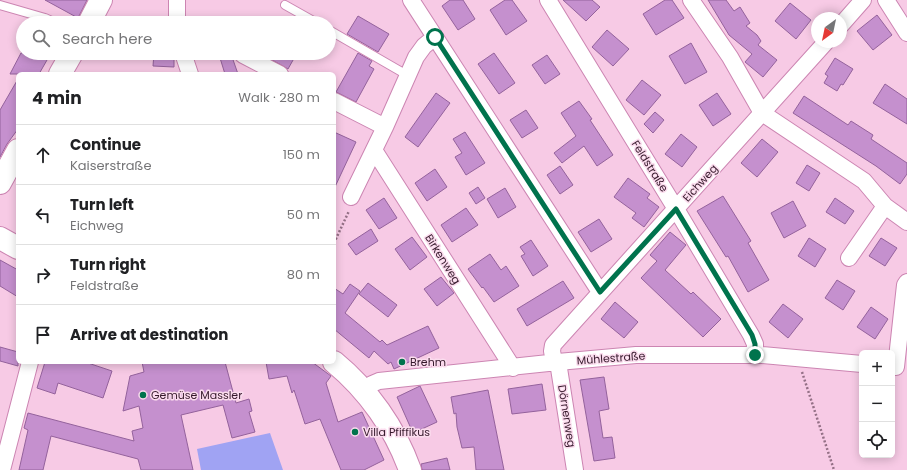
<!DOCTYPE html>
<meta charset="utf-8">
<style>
body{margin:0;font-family:Poppins,sans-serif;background:#f2f2f2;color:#202124}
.controls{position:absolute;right:12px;bottom:12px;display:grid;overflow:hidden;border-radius:6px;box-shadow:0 2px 10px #0003}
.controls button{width:36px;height:36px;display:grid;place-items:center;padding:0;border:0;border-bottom:1px solid #e0e0e0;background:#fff;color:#202124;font:20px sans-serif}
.compass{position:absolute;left:811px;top:12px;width:36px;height:36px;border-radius:50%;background:#fff;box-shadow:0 2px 10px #0003;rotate:213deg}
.stop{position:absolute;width:12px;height:12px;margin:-9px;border:3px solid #00734d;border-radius:50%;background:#fff}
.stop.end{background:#00734d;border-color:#fff;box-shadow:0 1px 4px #0008}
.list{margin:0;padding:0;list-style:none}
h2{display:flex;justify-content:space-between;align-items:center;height:52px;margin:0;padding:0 16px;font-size:17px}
h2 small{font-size:13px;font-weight:400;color:#757577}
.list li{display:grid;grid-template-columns:26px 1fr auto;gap:12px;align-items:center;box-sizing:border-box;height:60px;padding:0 16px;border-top:1px solid #e0e0e0}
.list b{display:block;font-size:15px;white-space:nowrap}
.list p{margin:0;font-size:13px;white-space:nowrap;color:#757577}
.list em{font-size:13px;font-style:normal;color:#757577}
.icon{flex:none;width:22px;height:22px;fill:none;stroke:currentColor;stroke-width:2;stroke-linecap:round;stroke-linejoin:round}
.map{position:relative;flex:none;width:907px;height:470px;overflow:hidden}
.search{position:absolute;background:#fff;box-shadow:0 2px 10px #0003;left:16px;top:16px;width:320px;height:44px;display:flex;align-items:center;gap:10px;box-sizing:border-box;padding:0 14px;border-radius:22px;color:#757577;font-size:15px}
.panel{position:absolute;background:#fff;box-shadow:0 2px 10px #0003;left:16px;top:72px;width:320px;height:292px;border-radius:6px}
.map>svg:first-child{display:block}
.green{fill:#a0a3f3}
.building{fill:#c590ce;stroke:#94629c}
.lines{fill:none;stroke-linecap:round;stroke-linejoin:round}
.lane-casing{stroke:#cc85b2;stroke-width:10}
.street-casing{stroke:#cc85b2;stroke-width:18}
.secondary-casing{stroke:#cc85b2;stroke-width:24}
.path{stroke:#947086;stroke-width:2.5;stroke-dasharray:2 2;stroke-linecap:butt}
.lane{stroke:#fff;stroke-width:8}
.street{stroke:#fff;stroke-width:16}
.secondary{stroke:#fff;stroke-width:22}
.route{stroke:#00734d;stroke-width:5}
.poi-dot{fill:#00734d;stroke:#fbdcee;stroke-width:1.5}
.labels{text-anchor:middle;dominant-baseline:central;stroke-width:3;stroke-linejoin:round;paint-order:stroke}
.street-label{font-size:11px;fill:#35192b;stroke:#fbdcee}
.poi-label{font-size:11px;fill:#35192b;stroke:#fbdcee;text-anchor:start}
</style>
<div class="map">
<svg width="907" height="470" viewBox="0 0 907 470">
<rect width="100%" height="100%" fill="#f7cae5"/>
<path class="green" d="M270,433L283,470H201L197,449Z"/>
<path class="building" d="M45,0H87L78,18Z
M450,0H463L475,19L458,30L442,6Z
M505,0H512L527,21L506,35L490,10Z
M563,0H592L600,7L586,21Z
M665,0H672L684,18L656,35L643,14Z
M708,0H726L734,11L740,7L750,23L746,26L757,35L761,41L758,45L777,60L763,77L745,62L752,54L729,35Z
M790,3L811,20L796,39L775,21Z
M877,15L892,35L873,50L857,31Z
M358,16L389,34L378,52L347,34Z
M607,30L629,49L613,66L592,47Z
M691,43L707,72L685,84L669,56Z
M21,53H51L39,74H10Z
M154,53H174V67L153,66Z
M260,53H297L288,69Z
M358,53L372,61L369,66L374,69L356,102L336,92Z
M494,53L515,83L499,94L478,64Z
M231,54L238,74H225L220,58Z
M547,55L560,74L545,84L532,65Z
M835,58L853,69L843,85L841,84L837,91L824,83L828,76L825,74Z
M18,79V129L7,144L0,157V110Z
M642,80L661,95L644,115L626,100Z
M885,84L907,99V124L873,103Z
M436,93L450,103L418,147L405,137Z
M717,93L731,114L713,126L699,105Z
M804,96L848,125L851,121L873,135L871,139L907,163V174L900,184L876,166L793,113Z
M579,101L592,119L590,120L613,155L597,166L584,146L562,163L554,153L576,136L561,113Z
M526,110L538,128L522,138L510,120Z
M655,112L664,120L653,133L644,124Z
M334,132L356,142L334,189Z
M465,132L485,163L466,175L455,157L462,153L453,139Z
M681,134L697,147L682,167L665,154Z
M762,139L778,152L757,177L741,163Z
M807,165L820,173L809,191L796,183Z
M560,166L573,185L560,194L547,175Z
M435,169L447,187L427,201L415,183Z
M628,178L650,194L647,198L659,207L644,227L632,218L636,213L614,197Z
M478,187L485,198L476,204L469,193Z
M505,188L516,207L498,218L487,199Z
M723,196L751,241L748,243L769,280L748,292L728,256L726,257L697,211Z
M384,198L397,218L379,229L366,210Z
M835,198L854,211L845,224L826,212Z
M793,201L806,226L784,238L771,213Z
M466,208L478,225L452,242L441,225Z
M599,219L612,239L591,252L578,232Z
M371,229L378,241L356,255L348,244Z
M670,232L686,245L665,270L691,294L693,292L721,319L703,337L641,278L657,261L650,255Z
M412,237L427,257L410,270L395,249Z
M809,238L826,249L815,267L798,256Z
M881,238L897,248L885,266L869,256Z
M531,240L548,266L533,276L521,256L525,254L520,247Z
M490,254L501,270L506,266L519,286L494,302L483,287L482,288L468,269Z
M0,260L18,270V297L0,286Z
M441,277L454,293L437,306L424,289Z
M837,280L855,291L843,310L825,298Z
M563,281L574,298L527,326L517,309Z
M368,283L397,305L388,317L359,294Z
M350,284L360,291L345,313L380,342L382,340L387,345L428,326L439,348L394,369L391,362L388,364L374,351L369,358L334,329V288L343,294Z
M615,302L638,322L624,338L601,319Z
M783,304L803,319L788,338L769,322Z
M871,307L888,319L875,339L857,327Z
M0,347L18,352V366L0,361Z
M45,362H85L112,371L103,398L58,383L55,394L37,388Z
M142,362H225L236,403L249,399L252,411L249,412L255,432L232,438L223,405L181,415L193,470H141L138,459L51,436L43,470H19L28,430L24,428L28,413L134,441L132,431L143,428L139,406L123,411L130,376L144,372Z
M266,362H312L331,376L326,383L338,422L362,412L384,460L364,470H341L320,419L305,424L294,390L292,393L287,376L269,379Z
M604,377L609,409L599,411L603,438L612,437L615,458L594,461L580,380Z
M542,384L546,410L512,414L508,389Z
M420,386L437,422L413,433L397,397Z
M488,390L504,470H476L474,447L462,448L457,427L456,413L454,414L451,397Z
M447,458L450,470H422L421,464Z"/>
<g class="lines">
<defs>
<path id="lane" d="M0,5L45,18L56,23
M285,5L317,23
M329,30L407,75"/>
<path id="street" d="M177,0V23
M411,0L600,292
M548,0L676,209L751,335L755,344V355
M691,0L730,57L762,113L864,181L885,206L907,222
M886,0L907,33
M841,25L863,0
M183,53L190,74
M243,55L280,74
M334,101L385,127
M374,150L513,368
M351,197L385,127L416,57L424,46L435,37
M849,258L885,206
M554,362L552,351L553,345L826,42
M558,362L575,470
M896,367L905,285L907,282
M364,391L372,384L379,381L558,362L636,355H762L862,364
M2,470L30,362"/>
<path id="secondary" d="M89,23L101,0
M60,74L72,53
M0,183L18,150
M0,238L18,248
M334,362C368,390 395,428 410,470"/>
</defs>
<use href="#lane" class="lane-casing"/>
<use href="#street" class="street-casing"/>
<use href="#secondary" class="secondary-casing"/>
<path class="path" d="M334,243L349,211
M802,372L834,470"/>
<use href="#lane" class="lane"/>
<use href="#street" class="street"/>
<use href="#secondary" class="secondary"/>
</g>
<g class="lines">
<path class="route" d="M435,37L600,292L676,209L752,335L755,344V355"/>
</g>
<g class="poi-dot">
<circle cx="402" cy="362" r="4"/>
<circle cx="143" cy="395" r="4"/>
<circle cx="355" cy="432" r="4"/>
</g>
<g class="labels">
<g class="street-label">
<text transform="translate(650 166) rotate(58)">Feldstraße</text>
<text transform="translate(700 183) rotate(-48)">Eichweg</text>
<text transform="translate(443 259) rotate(58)">Birkenweg</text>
<text transform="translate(611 358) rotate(-4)">Mühlestraße</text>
<text transform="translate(567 416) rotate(81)">Dörnenweg</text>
</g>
<g class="poi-label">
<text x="410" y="362">Brehm</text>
<text x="151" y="395">Gemüse Massler</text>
<text x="363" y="432">Villa Pfiffikus</text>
</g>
</g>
</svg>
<div class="controls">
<button>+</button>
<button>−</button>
<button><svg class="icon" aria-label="locate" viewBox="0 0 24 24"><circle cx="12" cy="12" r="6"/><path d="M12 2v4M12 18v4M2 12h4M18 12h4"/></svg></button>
</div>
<svg class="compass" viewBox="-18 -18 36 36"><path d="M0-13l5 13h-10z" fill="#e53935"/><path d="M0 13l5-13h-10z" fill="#757577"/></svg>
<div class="stop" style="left:435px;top:37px"></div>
<div class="stop end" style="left:755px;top:355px"></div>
<div class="search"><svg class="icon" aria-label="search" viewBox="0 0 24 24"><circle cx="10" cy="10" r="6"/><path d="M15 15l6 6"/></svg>Search here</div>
<section class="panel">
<h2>4 min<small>Walk · 280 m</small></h2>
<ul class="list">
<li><svg class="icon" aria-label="ahead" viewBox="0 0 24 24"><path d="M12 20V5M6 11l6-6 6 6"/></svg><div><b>Continue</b><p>Kaiserstraße</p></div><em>150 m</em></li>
<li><svg class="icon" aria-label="left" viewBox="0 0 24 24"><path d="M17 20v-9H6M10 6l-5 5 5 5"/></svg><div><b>Turn left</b><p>Eichweg</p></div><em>50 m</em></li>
<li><svg class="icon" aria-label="right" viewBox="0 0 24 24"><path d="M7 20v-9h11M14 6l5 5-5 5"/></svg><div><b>Turn right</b><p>Feldstraße</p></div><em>80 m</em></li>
<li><svg class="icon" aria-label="arrive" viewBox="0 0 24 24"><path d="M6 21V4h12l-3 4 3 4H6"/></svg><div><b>Arrive at destination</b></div></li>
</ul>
</section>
</div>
